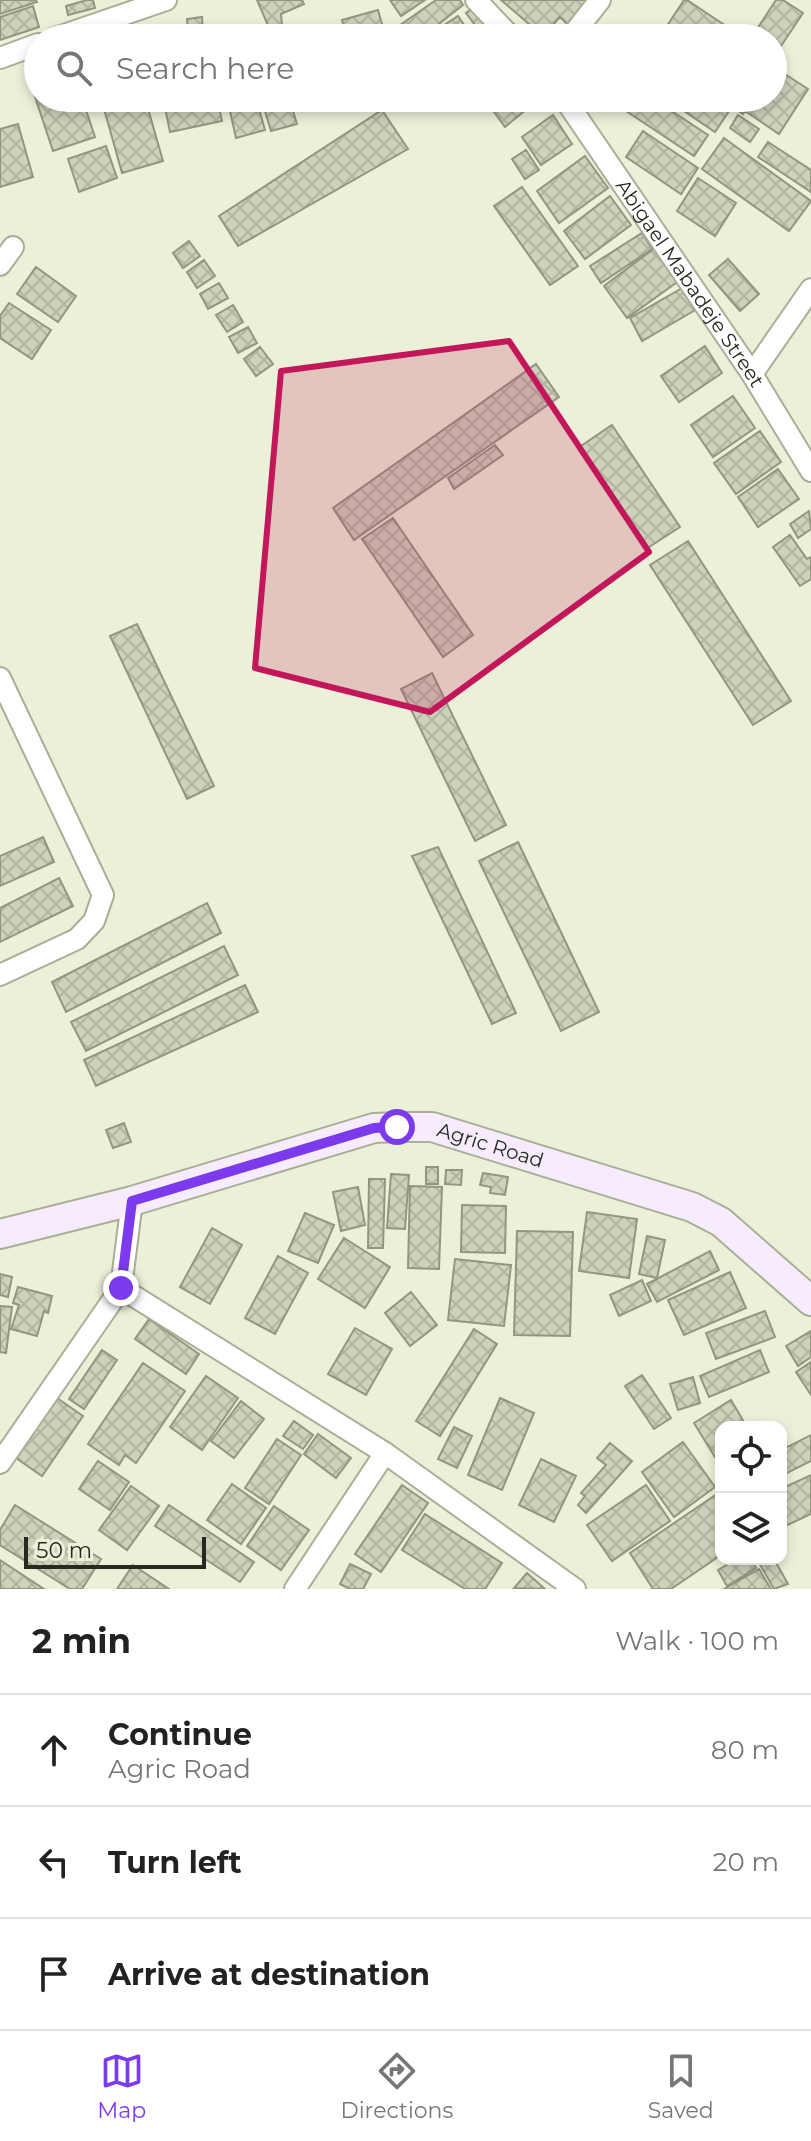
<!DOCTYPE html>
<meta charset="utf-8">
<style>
body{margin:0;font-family:Montserrat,sans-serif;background:#f6f6f6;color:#222}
.controls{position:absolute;right:24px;bottom:24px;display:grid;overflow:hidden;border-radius:16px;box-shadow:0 4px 12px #0003}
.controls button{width:72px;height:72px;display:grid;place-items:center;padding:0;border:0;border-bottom:2px solid #e0e0e0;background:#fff;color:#222;font:40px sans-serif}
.scale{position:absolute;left:24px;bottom:20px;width:182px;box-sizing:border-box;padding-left:8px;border:4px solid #282a21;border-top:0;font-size:22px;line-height:28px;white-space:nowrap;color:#282a21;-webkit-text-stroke:6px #ebf1d9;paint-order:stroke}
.stop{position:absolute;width:24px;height:24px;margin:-18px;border:6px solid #7c3aed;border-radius:50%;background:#fff}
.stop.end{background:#7c3aed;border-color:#fff;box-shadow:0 2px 8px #0008}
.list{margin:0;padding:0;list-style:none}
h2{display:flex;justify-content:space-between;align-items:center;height:104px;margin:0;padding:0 32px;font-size:34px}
h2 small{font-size:26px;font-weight:400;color:#767676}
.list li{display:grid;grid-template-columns:52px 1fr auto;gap:24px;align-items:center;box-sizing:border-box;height:112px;padding:0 32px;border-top:2px solid #e0e0e0}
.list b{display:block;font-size:30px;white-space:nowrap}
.list p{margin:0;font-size:26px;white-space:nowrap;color:#767676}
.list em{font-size:26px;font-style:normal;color:#767676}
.icon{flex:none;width:44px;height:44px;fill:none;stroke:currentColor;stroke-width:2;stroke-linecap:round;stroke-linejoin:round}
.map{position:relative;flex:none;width:811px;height:1589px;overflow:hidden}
.search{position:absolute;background:#fff;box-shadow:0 4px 12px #0003;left:24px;right:24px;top:24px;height:88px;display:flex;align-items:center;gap:20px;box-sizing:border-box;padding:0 28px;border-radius:44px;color:#767676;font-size:30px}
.sheet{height:440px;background:#fff}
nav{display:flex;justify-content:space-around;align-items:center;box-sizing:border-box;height:112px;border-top:2px solid #e0e0e0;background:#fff;font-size:22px;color:#767676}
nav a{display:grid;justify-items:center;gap:4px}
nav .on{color:#7c3aed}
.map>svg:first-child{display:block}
.building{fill:url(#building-cross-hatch);stroke:#90967f;stroke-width:2}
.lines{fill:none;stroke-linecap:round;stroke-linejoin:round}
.street-casing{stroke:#a9ae97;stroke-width:24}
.secondary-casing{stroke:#a9ae97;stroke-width:32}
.street{stroke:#fff;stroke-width:20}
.secondary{stroke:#f6ecfe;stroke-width:28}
.route{stroke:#7c3aed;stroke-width:10}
.marked{fill:#c2185b;fill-opacity:0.2;stroke:#c2185b;stroke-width:6;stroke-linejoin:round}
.labels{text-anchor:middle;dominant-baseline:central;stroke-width:6;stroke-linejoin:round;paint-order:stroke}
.street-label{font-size:20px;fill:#282a21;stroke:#ebf1d9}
</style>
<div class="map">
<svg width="811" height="1589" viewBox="0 0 811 1589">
<defs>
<pattern id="building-cross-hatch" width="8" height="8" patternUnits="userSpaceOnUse" patternTransform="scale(2)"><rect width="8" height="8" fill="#cdd2bb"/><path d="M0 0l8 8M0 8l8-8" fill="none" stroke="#b0b4a0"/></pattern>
</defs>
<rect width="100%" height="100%" fill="#ebf1d9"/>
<path class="building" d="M0,0H36L37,2L0,14Z
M87,0H93L95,8L68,15L66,6Z
M257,0H302L304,4L281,14L282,25L270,30Z
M390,0H425L401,16Z
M436,0H460L463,5L421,38H403L396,28Z
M501,0H594L570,27L560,17L543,36Z
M684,0H687L744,38H659Z
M776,0H783L803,13L775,55L773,53V38H751Z
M477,5L492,24L481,33L466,13Z
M33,6L39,27L0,40V17Z
M378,10L386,38H347L342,20Z
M458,16L471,35L467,38H425Z
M202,17L203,30L188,32L187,19Z
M774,67L808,89L779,134L745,111L753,98H773Z
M38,76V98H82L95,137L53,151L29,79Z
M101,98H145L163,161L122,173Z
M163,98H217L222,121L170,132Z
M227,98H256L265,130L236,138Z
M261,98H289L297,124L271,131Z
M306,98H349L309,108Z
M484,98H540L505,127Z
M617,98H652L708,135L694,156L614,103Z
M665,98H708L729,111L715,132Z
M720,98H753L743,114Z
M382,110L408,149L238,246L219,216Z
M553,115L572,144L541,165L522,137Z
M738,115L759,129L750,142L730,128Z
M18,124L33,177L0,187V129Z
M643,131L698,168L681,194L626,157Z
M724,138L811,201L789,231L702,169Z
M768,142L811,170V192L758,157Z
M106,146L117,178L79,192L68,159Z
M526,150L539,170L525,179L512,159Z
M585,156L608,188L559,223L537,191Z
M698,178L736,203L715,236L677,211Z
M522,187L578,266L550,285L494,206Z
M610,196L631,225L585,259L564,231Z
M642,233L652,249L601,283L590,266Z
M189,241L200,256L183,268L173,253Z
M656,247L680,280L627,318L604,286Z
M728,259L759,294L740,311L709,275Z
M204,260L215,276L197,288L187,272Z
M36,267L76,296L58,322L17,294Z
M219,283L228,298L208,309L200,294Z
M684,287L697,309L642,341L630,318Z
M9,303L51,330L32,359L0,338V316Z
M233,305L243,322L227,332L216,315Z
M248,327L257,343L238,353L229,337Z
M705,346L722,373L679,402L661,376Z
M260,347L273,364L256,376L244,359Z
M536,364L559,397L354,540L333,508Z
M733,396L755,428L713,457L691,425Z
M612,425L680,527L646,549L578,448Z
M760,431L781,462L736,494L714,463Z
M495,445L503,455L454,489L448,478Z
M778,469L799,499L758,527L738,497Z
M809,511L811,529L798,538L790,524Z
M393,518L473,635L443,657L362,539Z
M790,535L807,559L811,557V579L800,586L773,547Z
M688,541L791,701L753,725L650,565Z
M137,624L214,786L187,799L110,636Z
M432,673L506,825L475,841L401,689Z
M43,837L54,862L0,886V856Z
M518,842L599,1012L561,1031L479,861Z
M438,847L516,1013L492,1024L412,856Z
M59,878L73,906L0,942V908Z
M207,903L221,933L66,1012L52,982Z
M224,946L238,975L86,1051L71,1022Z
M245,985L258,1012L96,1086L84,1060Z
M124,1123L131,1142L113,1148L106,1130Z
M426,1167H438V1184H426Z
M446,1170H462L461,1185L445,1184Z
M483,1173L508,1177L505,1195L490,1193L491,1187L480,1185Z
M391,1174L409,1175L405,1229L387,1228Z
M369,1179H385L383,1248H368Z
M410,1186L442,1187L439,1269L408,1268Z
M358,1187L365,1225L341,1231L333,1192Z
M462,1205L506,1206L505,1253L461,1252Z
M587,1212L637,1219L629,1278L579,1271Z
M305,1213L334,1225L318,1263L288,1251Z
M212,1228L242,1245L210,1304L180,1287Z
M517,1231L573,1232L570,1336L514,1335Z
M647,1236L665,1240L657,1278L639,1274Z
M344,1238L390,1267L365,1308L318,1279Z
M710,1251L719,1270L657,1302L647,1284Z
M278,1256L308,1273L275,1334L245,1318Z
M455,1259L511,1265L504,1326L448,1320Z
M730,1272L746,1308L684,1335L668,1300Z
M0,1274L12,1277L8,1297L0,1295Z
M642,1280L651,1301L619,1316L610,1295Z
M18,1287L52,1296L48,1313L44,1311L37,1336L11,1329L19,1305L13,1303Z
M411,1292L437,1325L410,1346L385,1313Z
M0,1306L12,1307L6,1353L0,1352Z
M765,1311L775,1337L716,1359L706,1333Z
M149,1319L199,1354L186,1374L135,1339Z
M355,1328L392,1349L366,1395L328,1374Z
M474,1329L497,1344L440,1436L416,1421Z
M811,1331V1357L798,1366L786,1346Z
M102,1350L117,1360L84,1409L69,1399Z
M760,1350L769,1372L709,1397L700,1376Z
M811,1362V1395L796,1372Z
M143,1363L185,1391L136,1463L125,1455L119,1465L88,1444Z
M642,1375L671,1418L654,1429L625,1386Z
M206,1376L238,1398L202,1450L170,1427Z
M693,1377L700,1403L678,1410L670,1384Z
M57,1398L83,1416L42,1476L16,1458Z
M500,1398L534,1413L502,1490L468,1475Z
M731,1400L747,1427H721V1467L694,1423Z
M241,1401L264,1419L234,1458L211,1441Z
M294,1421L313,1435L303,1449L283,1436Z
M454,1427L472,1436L457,1468L438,1459Z
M318,1434L351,1458L336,1478L304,1454Z
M811,1435V1461L781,1476V1450Z
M277,1439L301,1455L269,1504L245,1488Z
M683,1442L715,1487L674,1517L642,1472Z
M610,1443L632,1461L586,1513L578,1505L585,1496L581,1493L606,1465L597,1458Z
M541,1459L576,1476L554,1522L519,1505Z
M98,1461L129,1482L110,1510L79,1489Z
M811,1475V1514L781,1528V1489Z
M232,1484L266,1508L241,1544L207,1520Z
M402,1485L428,1503L381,1572L355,1554Z
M646,1485L670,1521L612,1561L587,1525Z
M131,1486L159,1506L127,1550L99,1530Z
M717,1494L721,1500V1555L671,1589H653L630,1553Z
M15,1505L101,1559L82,1589H70L0,1545V1530Z
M169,1505L254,1562L240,1582L155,1526Z
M274,1506L309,1530L281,1570L247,1546Z
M425,1514L502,1563L485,1589H465L402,1550Z
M737,1559H751L756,1568L727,1586L718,1570Z
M757,1559H774L788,1584L774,1589Z
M0,1560L44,1589H0Z
M350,1564L371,1574L363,1589H350L340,1584Z
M133,1565L169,1589H117Z
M759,1569L771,1589H724Z
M527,1573L545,1589L514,1588Z"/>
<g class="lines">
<defs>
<g id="street">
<path d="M476,0L512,38"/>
<path d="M55,38L166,0"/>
<path d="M570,38L600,0"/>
<path d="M0,58L38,44"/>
<path id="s1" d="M564,98L752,374L811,471"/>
<path d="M0,265L13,247"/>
<path d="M752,374L811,289"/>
<path d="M0,678L103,895L94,921L77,939L0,975"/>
<path d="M121,1288L385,1453L575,1589"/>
<path d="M0,1463L121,1288L132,1201"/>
<path d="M295,1589L385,1453"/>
</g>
<g id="secondary">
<path id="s2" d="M0,1234L132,1201L374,1128L397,1127H432L692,1207L721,1222L811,1301"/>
</g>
</defs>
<use href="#street" class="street-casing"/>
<use href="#secondary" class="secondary-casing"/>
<use href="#street" class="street"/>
<use href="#secondary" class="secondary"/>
</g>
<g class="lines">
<path class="route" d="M121,1288L132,1201L374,1128L397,1127"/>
</g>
<path class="marked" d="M509,341L649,552L430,712L255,668L281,371Z"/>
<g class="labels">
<g class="street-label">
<text stroke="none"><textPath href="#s1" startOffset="224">Abigael Mabadeje Street</textPath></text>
<text stroke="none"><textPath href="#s2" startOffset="508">Agric Road</textPath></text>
</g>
</g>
</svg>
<div class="controls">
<button><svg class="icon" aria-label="locate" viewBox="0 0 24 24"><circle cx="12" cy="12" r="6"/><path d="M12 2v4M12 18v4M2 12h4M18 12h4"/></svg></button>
<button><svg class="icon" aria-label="layers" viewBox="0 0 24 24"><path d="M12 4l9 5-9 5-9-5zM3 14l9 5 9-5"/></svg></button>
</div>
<div class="scale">50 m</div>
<div class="stop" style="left:397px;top:1127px"></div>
<div class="stop end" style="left:121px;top:1288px"></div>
<div class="search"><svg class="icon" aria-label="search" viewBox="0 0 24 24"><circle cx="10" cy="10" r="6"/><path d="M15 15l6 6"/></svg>Search here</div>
</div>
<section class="sheet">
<h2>2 min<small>Walk · 100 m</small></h2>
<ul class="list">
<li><svg class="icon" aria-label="ahead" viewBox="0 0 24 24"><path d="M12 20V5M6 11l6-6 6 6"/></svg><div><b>Continue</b><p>Agric Road</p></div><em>80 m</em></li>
<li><svg class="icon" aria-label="left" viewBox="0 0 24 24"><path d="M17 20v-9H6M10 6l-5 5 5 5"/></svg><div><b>Turn left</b></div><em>20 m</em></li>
<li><svg class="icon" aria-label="arrive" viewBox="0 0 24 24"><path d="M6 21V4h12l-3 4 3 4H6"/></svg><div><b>Arrive at destination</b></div></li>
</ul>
</section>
<nav>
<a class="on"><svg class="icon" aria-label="map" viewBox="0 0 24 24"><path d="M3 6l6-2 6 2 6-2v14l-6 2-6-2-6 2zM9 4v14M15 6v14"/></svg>Map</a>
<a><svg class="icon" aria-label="directions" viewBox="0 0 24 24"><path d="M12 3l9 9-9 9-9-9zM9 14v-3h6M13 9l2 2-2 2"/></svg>Directions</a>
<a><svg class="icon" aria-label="saved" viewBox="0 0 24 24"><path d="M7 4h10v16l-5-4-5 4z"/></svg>Saved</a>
</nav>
